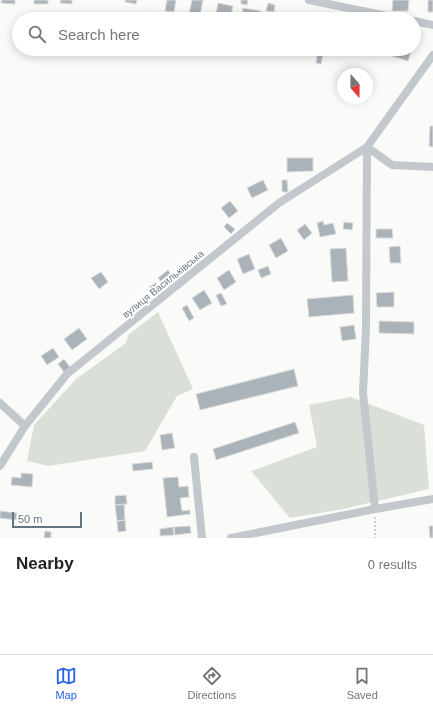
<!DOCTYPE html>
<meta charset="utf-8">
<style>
body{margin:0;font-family:Helvetica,sans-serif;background:#f2f2f2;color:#222}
.compass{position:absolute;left:337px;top:68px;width:36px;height:36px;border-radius:50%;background:#fff;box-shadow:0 2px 10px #0003;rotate:160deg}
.scale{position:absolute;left:12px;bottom:10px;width:70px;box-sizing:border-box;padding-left:4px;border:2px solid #657683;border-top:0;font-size:11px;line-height:14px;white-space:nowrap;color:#657683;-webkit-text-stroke:3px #fff;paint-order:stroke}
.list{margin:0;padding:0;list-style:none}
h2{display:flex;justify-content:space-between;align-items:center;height:52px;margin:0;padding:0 16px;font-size:17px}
h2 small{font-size:13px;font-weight:400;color:#767676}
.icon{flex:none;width:22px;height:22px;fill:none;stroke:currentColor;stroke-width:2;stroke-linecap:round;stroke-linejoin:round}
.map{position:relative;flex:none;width:433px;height:538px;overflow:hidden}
.search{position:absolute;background:#fff;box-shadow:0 2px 10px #0003;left:12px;right:12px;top:12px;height:44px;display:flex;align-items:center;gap:10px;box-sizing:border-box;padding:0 14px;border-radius:22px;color:#767676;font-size:15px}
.sheet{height:116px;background:#fff}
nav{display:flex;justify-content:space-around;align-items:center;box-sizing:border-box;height:56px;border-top:1px solid #e0e0e0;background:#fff;font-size:11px;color:#767676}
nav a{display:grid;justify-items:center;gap:2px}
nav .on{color:#2563eb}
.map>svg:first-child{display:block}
.green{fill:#dadfd7}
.building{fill:#aab3b9;stroke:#dcdcda}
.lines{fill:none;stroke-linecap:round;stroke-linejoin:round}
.path{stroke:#bbbfc2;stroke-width:1.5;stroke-dasharray:2 2;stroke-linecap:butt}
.street{stroke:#c3c8cc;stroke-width:8}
.labels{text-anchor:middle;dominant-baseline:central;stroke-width:4;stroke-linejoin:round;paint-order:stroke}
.street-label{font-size:10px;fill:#657683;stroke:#fff}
</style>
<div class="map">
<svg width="433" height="538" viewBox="0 0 433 538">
<rect width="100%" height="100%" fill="#fafaf8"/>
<path class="green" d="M158,312L193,389L177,396L145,451L48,466L27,461L34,425L76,379L126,343L128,335Z
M351,397L424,425L429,489L343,509L290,518L251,471L317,447L309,405Z"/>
<path class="building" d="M2,0H15V4L1,3Z
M34,0H48V4H34Z
M61,0H72V4L60,3Z
M125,0H137L136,4L125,2Z
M167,0H176L174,12L165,11Z
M192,0H203L200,16L189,14Z
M241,0H248L247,5L241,4Z
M393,0H409L408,11H392Z
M428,0H433V12H428Z
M218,3L233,6L230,19L215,18Z
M268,3L275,5L274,12L266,11Z
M243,8L261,11L259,19H241Z
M150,12L166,14V19H149Z
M313,12L321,13L320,19H312Z
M272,14L289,17V19H271Z
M318,49H324L321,64L316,63Z
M394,49H412L408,61L392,56Z
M430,126H433V147L429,146Z
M287,158H313V171L287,172Z
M263,180L268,190L252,198L247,188Z
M282,180H287L288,192H282Z
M230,201L238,211L229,218L221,208Z
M323,221L324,225L333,223L336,234L320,237L317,223Z
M344,222L353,223L352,230L343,229Z
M227,223L235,229L231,234L224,227Z
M305,224L312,233L304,240L297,230Z
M376,229H392L393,238H376Z
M281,238L288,251L276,258L269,245Z
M400,246L401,263H390L389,247Z
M346,248L348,281L332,282L330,249Z
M249,254L255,269L243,274L237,259Z
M268,266L271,274L261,278L258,270Z
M168,270L172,276L163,284L158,278Z
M229,270L236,282L224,290L217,278Z
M101,272L108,282L99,289L91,278Z
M156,283L158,287L151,291L149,287Z
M204,290L212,303L200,310L192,298Z
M394,292V307H377L376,293Z
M221,293L227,304L221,306L216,295Z
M353,295L354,313L309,317L307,299Z
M187,305L194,318L189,321L182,308Z
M379,321L414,322V334L379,333Z
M354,325L356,339L342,341L340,327Z
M79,328L87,339L72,350L64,339Z
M53,348L59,357L47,365L41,356Z
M64,359L70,367L64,372L58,364Z
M294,369L298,386L200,410L196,394Z
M295,422L299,433L216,460L213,449Z
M172,433L175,448L162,450L160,435Z
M152,462L153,469L133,471L132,464Z
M21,473L33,474L32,487L11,485L12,477L21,478Z
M178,477L179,487L188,486L189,497L180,498L182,511L190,510V514L167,517L163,478Z
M126,495L127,504L115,505V496Z
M124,504L125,520L117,521L115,505Z
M0,511L17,513L16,520L0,518Z
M125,520L126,531L118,532L117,521Z
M190,526L191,533L175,535L174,527Z
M429,526H433V538H430Z
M173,527L174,535L160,536V529Z
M45,531L51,532V538H44Z"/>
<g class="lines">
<path class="path" d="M375,517V538"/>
<path class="street" d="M309,0L402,19
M414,21L433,25
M367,147L366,329L363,393L375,509L433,499
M367,147L392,165L433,167
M0,403L25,426
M194,457L202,538
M0,466L25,426L67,374L279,203L367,147L433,55
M231,538L375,509"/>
</g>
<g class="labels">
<g class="street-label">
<text transform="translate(163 284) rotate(-39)">вулиця Васильківська</text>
</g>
</g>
</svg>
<svg class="compass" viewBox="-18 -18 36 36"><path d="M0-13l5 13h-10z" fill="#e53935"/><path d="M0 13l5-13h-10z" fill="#767676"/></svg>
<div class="scale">50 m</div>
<div class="search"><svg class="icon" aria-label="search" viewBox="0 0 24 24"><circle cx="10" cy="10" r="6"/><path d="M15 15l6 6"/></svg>Search here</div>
</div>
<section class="sheet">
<h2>Nearby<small>0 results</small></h2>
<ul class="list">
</ul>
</section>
<nav>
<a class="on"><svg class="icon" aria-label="map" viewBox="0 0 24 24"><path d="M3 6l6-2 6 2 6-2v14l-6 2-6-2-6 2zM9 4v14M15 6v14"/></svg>Map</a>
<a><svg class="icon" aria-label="directions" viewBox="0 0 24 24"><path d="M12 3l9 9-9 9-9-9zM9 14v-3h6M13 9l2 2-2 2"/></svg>Directions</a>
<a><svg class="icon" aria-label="saved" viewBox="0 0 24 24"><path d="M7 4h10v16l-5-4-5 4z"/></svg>Saved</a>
</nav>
